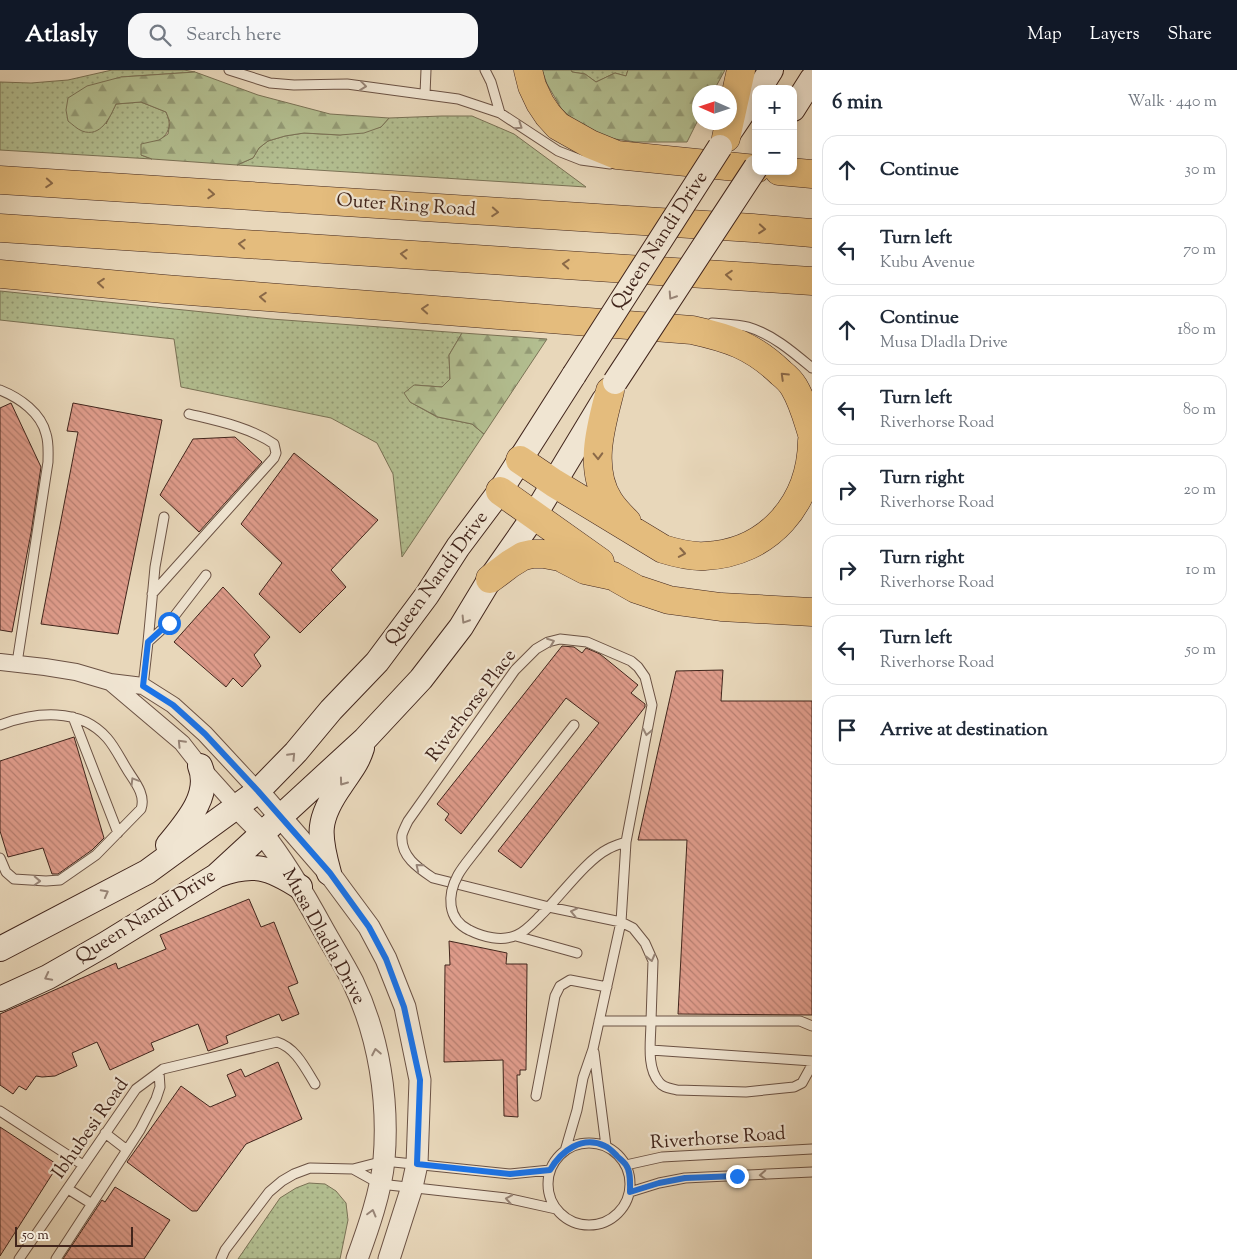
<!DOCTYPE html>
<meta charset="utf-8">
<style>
body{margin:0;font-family:"Sorts Mill Goudy",serif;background:#f6f6f7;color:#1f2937}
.controls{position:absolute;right:15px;top:15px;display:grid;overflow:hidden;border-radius:10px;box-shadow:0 2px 8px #0003}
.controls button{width:45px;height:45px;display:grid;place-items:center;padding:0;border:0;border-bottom:1px solid #e0e1e3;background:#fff;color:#1f2937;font:25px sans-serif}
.compass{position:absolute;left:692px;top:15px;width:45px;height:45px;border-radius:50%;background:#fff;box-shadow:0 2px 8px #0003;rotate:273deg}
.scale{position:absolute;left:15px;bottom:12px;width:118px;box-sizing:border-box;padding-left:5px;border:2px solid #41251c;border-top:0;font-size:14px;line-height:18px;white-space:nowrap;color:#41251c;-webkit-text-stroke:4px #f0e5d2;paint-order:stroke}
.stop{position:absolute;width:15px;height:15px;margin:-11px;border:4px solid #1a73e8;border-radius:50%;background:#fff}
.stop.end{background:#1a73e8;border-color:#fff;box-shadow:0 1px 5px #0008}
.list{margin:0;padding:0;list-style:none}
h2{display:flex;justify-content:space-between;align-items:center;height:65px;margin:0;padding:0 20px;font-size:21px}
h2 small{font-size:16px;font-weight:400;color:#747a83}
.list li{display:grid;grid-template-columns:32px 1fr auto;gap:15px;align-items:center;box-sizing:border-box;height:70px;margin:0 10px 10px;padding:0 10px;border:1px solid #e0e1e3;border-radius:15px}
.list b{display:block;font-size:19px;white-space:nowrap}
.list p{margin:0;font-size:16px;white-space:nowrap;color:#747a83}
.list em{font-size:16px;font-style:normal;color:#747a83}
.icon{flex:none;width:28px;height:28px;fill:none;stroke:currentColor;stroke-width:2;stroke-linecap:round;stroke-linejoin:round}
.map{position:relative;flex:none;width:812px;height:1189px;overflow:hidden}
header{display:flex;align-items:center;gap:30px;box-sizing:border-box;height:70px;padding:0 25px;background:#111827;color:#fff}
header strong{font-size:24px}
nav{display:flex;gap:28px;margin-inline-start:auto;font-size:18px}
.search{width:350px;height:45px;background:#f6f6f7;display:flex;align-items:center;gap:12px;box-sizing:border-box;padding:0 18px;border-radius:15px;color:#747a83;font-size:19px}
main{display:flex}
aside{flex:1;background:#fff}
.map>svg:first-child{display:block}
.grass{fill:url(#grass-dots);stroke:#7a7256}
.forest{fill:url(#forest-firs);stroke:#7a7256}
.building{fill:url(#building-back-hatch);stroke:#41251c}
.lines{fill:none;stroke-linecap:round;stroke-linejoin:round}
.service-casing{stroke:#6b5244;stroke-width:11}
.minor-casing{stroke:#6b5244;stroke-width:18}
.tertiary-casing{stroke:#6b5244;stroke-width:23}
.secondary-casing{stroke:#41251c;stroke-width:26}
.motorway-casing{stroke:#41251c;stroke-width:29}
.service{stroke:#f0e5d2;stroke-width:9}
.minor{stroke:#f0e5d2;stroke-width:16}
.tertiary{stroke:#f0e5d2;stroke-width:21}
.secondary{stroke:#f0e5d2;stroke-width:24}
.motorway{stroke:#e4bc7d;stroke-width:28}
.service-bridge-casing{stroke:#6b5244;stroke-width:11;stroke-linecap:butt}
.secondary-bridge-casing{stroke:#41251c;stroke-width:26;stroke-linecap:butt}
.service-bridge{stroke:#f0e5d2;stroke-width:9}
.secondary-bridge{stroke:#f0e5d2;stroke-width:24}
.oneway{stroke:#988577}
.oneway2{stroke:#8a6948}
.route{stroke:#1a73e8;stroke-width:6}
.labels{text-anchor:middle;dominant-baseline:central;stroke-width:4.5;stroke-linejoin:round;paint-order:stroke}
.street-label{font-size:19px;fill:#41251c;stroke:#f0e5d2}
</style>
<header>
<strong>Atlasly</strong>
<div class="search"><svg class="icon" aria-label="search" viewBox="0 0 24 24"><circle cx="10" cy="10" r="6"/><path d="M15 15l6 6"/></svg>Search here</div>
<nav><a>Map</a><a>Layers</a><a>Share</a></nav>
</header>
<main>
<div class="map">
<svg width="812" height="1189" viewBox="0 0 812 1189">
<defs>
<pattern id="grass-dots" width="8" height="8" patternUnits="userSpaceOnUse" patternTransform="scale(1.25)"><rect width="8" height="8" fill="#b3bf91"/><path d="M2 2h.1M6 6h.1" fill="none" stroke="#939b76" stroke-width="1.8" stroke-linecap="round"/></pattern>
<pattern id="forest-firs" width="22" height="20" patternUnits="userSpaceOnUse" patternTransform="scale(1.25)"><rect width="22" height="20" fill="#b3bf91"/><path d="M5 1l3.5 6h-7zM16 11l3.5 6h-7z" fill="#939b76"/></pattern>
<pattern id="building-back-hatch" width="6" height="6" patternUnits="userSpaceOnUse" patternTransform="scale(1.25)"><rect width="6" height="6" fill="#de9b8a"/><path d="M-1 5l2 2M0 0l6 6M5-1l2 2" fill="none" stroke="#b67e70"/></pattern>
</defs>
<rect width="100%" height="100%" fill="#e8d7ba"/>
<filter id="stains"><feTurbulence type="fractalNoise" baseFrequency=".004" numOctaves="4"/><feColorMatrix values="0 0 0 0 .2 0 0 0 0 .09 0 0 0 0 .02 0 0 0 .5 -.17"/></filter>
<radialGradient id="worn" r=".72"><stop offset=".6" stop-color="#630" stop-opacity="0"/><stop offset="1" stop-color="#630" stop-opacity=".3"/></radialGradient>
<path class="grass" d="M112,0H184L195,2L121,7L106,54L116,34L141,32L166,42C177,65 157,71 141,85L152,89L0,80V12L31,13L68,10Z
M571,0H628L626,6L615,3L596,12L585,4L572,2Z
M442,46H472L514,64L586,117L237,95L253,88L259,78L268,71L285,66L304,63L340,65L381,57L389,48Z
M0,221L271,249L462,263L449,285L450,309L442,317L415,315L410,332L437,347L472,354L484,364L402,487L393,404L377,373L331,348L181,317L174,269L0,250Z
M309,1113L325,1114L336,1121L346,1133L348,1150L340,1189H238L280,1128L296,1118Z"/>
<path class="forest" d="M542,0H571L572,2L585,4L596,12L615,3L626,6L628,0H725L713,22H700L699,48L687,72H636L608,68L571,48L561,38L547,14Z
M195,2L258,25L330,44L389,48L381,57L364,63L340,65L304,63L285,66L268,71L259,78L253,88L237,95L152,89L141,85V74L159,70L168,64L170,52L166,42L141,32L116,34C110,47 101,68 82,61C77,59 72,54 68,51L66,40L68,28L87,16L121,7Z
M462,263L547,269L484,364L472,354L438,347L410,332L404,323L414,315L442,317L450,309L449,285Z"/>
<path class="building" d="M11,333L41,397L31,463L12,562L0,560V338Z
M73,333L162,350L118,564L41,554L78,362L67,361Z
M235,367L262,392L199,462L160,425L193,369Z
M294,383L378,450L331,500L346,517L300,563L259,524L282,493L241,454Z
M223,517L270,567L254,585L261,596L242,617L233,608L226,617L174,572Z
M562,576L574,577L582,583L586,578L600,584L638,615L631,623L645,634V637L521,798L498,781L599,653L566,628L461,764L445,750L449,744L437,734Z
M723,600L721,631H812V945L678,944L687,770H638L676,601Z
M74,667L104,768L92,780L58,804H52L43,778L8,787L0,761V691Z
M249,829L261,857L274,852L298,913L288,917L299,944L282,951L279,944L226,966L228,973L208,981L198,954L151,973L154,980L110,1000L97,972L72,983L77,996L55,1006L42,1007L36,1006L26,1020L19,1016L13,1024L0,1015V944L116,893L118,899L166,879L160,865Z
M449,871L507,883L506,894H527L526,1000H520V1005H517L518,1047L504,1046L503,990L444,992L445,895H450Z
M278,992L302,1049L246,1074L197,1141H192L127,1092L181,1016L210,1037L236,1026L227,1005L241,999L245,1007Z
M0,1057L58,1095L0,1186Z
M115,1117L170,1150L144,1189H63L102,1130L105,1132Z"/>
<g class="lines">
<defs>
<path id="service" d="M229,0L270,13L294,15L347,14L458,29L500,43L558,81L581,90L610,94
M485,0L491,12L500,43
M425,24L426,0
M712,253C724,254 737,254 748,257C772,264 793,282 812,298
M0,320C20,328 41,343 46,364C49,373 48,383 48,392L17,593
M152,524L274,388L276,383L274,374C249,357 218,351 189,344
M148,572L155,497L164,447
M143,616L148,572L169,553L206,505
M73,647L118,763
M0,655C35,642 80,637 107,668C115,677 121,690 128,701C135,712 146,725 141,739L96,785L60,810L46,811L14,809L6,802L0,788
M477,779L574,655
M469,860C483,867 502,872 517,865C526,861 533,853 540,846C559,828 586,790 608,779C613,776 620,774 626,772
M516,866L577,883
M812,956L800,951H651C651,970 646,997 659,1012C663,1018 670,1018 677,1020L746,1022L794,1017L802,1013L812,995
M651,980L812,991
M594,982L606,1076
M536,1026L555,926L560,916L570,910L607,917
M0,1041L83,1095
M105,1063L127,1080
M548 1114a41 41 0 1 1 82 0a41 41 0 1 1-82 0Z
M565,1081L577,1040L583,1008L593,979L621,852L626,772L652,635L645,607L638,597L631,591L587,572L560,569L548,572L536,579L515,600L408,751C406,755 403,761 402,765C400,786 418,798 433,808L549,837L621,852L633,858L645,873L653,891L651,951H599
M626,1095L662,1087L812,1079
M353,1099L380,1114L506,1128L556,1139
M68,1119L92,1134
M630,1122L659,1113L685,1108L812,1102
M19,1189L136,1019L163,999L277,972C296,978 305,998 315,1014
M56,1189L140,1060L156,1029L160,1017L159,1002
M221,1189L225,1180L269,1122L282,1111L294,1104L310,1098L353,1099L384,1091L510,1104L550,1100"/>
<path id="minor" d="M0,592L45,597L76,602L110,612L143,616L173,635L205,664L258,721
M110,612L182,673L200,696L236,736"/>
<path id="tertiary" d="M258,721L329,803L369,857L386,889L405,937L420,1010L417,1094L412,1117L389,1189
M236,736C244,745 254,754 262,763C286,793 305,826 323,859C333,877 344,894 353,912C379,966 389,1031 384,1090C381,1122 368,1159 357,1189"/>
<path id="secondary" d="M759,19L771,0
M793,39L812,9
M729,63L756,23
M168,775C185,754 212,725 200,696
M329,803C318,764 317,749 341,715C350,701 357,694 362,678
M218,805C253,792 269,797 300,817
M0,879L147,802L258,721L296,682L331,640L377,592L427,525L458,477L500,421L574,305
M0,929L48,907L104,875L216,806L365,669L421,609L461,557L490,509L534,446L604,330"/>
<path id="motorway" d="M528,0L532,16L540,33L548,45L558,56L590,74L617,85L756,99
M726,68L741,0
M779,101L812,104
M0,110L753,158L812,163
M0,158L812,211
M0,204L164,219L692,260C729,268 753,276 781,303C786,307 791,312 794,317C803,332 807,348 812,364
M610,321C601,356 588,398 609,431C614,439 621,446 627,452
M520,390L554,413L663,479C676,483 691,487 705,486C769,483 811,433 812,371
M500,421L600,492
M490,509L510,494L523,486L532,484H544L560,487L585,500L613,506L636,519L669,530L721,537L812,542"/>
</defs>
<use href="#service" class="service-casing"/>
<use href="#minor" class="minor-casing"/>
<use href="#tertiary" class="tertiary-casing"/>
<use href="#secondary" class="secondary-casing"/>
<use href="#motorway" class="motorway-casing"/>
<use href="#service" class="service"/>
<use href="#minor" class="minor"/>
<use href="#tertiary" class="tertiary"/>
<use href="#secondary" class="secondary"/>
<use href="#motorway" class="motorway"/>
<defs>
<path id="service-bridge" d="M469,860C447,849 447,825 458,805C463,796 471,787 477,779"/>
<path id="secondary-bridge" d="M574,305L720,77
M615,312L756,97"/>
</defs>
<use href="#service-bridge" class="service-bridge-casing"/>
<use href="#secondary-bridge" class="secondary-bridge-casing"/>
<use href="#service-bridge" class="service-bridge"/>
<use href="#secondary-bridge" class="secondary-bridge"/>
</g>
<defs><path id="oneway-chevron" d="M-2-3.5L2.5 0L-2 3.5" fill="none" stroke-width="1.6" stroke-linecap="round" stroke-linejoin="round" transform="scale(1.25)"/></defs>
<g class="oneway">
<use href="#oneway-chevron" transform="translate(363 16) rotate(7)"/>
<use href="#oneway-chevron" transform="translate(519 56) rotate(34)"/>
<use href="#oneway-chevron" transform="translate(672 226) rotate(123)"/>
<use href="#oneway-chevron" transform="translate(465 550) rotate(122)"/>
<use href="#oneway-chevron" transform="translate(551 572) rotate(-21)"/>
<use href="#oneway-chevron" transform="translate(647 662) rotate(101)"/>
<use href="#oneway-chevron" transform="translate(181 673) rotate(-134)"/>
<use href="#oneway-chevron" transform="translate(292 686) rotate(-46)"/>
<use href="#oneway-chevron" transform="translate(134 711) rotate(-121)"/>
<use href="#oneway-chevron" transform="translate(343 712) rotate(126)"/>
<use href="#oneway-chevron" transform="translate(419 797) rotate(-141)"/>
<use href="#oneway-chevron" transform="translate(37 811) rotate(2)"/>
<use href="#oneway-chevron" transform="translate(105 823) rotate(-28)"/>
<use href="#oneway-chevron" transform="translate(574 842) rotate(-168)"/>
<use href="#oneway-chevron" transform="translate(651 888) rotate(76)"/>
<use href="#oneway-chevron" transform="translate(48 907) rotate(153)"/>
<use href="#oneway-chevron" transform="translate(376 982) rotate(-101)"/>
<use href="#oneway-chevron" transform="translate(763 1105) rotate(177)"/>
<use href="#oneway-chevron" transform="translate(509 1129) rotate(-170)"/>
<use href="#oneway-chevron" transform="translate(372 1143) rotate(-75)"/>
</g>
<g class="oneway2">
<use href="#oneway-chevron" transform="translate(49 113) rotate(4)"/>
<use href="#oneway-chevron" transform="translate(211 124) rotate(4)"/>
<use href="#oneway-chevron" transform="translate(495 142) rotate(4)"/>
<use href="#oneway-chevron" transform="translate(762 159) rotate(5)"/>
<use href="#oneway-chevron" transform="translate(242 174) rotate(-176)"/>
<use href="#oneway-chevron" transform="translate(404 184) rotate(-176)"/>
<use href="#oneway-chevron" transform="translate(566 194) rotate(-176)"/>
<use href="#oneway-chevron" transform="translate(729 205) rotate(-176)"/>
<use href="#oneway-chevron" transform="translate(101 213) rotate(-175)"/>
<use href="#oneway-chevron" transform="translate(263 227) rotate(-176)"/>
<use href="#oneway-chevron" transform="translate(425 239) rotate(-176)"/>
<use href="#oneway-chevron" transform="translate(784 306) rotate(-136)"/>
<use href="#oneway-chevron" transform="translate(598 386) rotate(88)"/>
<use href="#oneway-chevron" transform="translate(682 483) rotate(10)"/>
</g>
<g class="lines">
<path class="route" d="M169,553L148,572L143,616L173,635L205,664L258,721L330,803L369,857L386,889L404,937L420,1010L417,1094L510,1104L550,1100C561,1081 582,1065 605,1076C610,1078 614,1083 617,1086C620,1089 624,1092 626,1095C631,1102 630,1113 630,1122L659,1113L685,1108L737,1106"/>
</g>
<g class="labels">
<g class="street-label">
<text transform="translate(406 136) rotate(4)">Outer Ring Road</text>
<text transform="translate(660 171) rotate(-57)">Queen Nandi Drive</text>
<text transform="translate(437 509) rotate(-54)">Queen Nandi Drive</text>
<text transform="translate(472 636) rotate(-53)">Riverhorse Place</text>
<text transform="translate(146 847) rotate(-32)">Queen Nandi Drive</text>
<text transform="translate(323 867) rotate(61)">Musa Dladla Drive</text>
<text transform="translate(91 1059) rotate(-55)">Ibhubesi Road</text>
<text transform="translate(718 1069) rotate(-4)">Riverhorse Road</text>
</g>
</g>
<rect width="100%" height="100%" filter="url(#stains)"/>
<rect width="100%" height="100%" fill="url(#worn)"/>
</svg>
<div class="controls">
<button>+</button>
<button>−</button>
</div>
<svg class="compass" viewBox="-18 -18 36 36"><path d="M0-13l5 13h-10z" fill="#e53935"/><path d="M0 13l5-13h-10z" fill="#747a83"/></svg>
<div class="scale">50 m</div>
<div class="stop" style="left:169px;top:553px"></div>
<div class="stop end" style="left:737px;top:1106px"></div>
</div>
<aside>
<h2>6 min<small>Walk · 440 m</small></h2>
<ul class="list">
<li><svg class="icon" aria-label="ahead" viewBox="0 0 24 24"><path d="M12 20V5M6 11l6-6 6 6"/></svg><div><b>Continue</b></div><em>30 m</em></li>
<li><svg class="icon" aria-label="left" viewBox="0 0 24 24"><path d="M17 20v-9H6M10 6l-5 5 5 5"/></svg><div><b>Turn left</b><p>Kubu Avenue</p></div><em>70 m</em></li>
<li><svg class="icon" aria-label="ahead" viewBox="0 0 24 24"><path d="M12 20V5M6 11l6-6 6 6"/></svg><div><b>Continue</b><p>Musa Dladla Drive</p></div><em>180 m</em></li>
<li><svg class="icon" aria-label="left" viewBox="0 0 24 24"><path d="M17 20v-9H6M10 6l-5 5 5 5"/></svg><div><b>Turn left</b><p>Riverhorse Road</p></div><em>80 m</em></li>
<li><svg class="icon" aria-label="right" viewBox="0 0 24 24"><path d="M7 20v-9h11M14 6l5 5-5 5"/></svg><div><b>Turn right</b><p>Riverhorse Road</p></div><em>20 m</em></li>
<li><svg class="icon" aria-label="right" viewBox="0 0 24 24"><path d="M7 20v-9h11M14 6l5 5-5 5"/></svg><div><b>Turn right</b><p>Riverhorse Road</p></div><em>10 m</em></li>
<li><svg class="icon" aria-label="left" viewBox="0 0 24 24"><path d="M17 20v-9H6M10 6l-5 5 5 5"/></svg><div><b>Turn left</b><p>Riverhorse Road</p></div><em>50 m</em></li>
<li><svg class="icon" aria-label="arrive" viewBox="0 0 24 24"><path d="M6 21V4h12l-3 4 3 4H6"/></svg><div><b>Arrive at destination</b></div></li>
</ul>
</aside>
</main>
